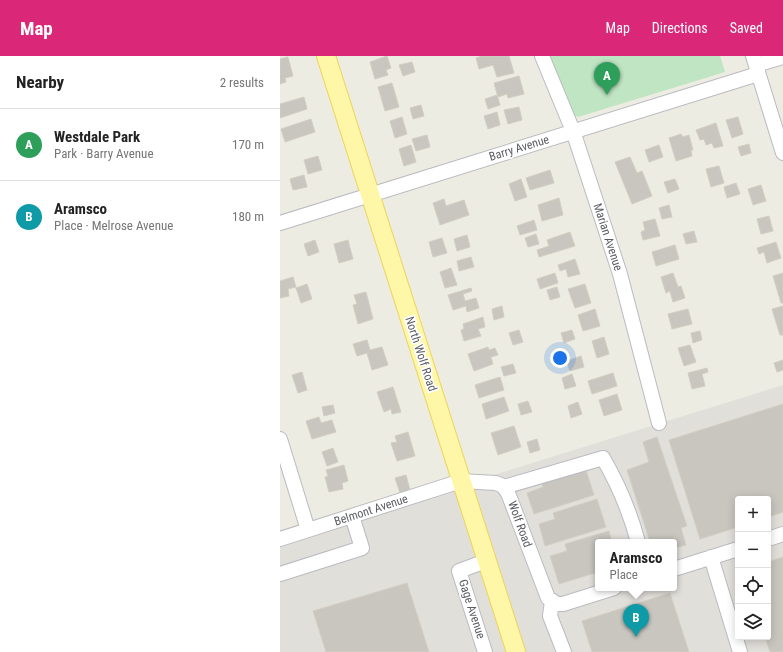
<!DOCTYPE html>
<meta charset="utf-8">
<style>
body{margin:0;font-family:"Roboto Condensed",sans-serif;background:#f6f6f6;color:#222}
.controls{position:absolute;right:12px;bottom:12px;display:grid;overflow:hidden;border-radius:4px;box-shadow:0 2px 10px #0003}
.controls button{width:36px;height:36px;display:grid;place-items:center;padding:0;border:0;border-bottom:1px solid #e0e0e0;background:#fff;color:#222;font:20px sans-serif}
.you{position:absolute;left:280px;top:302px;width:14px;height:14px;margin:-10px;border:3px solid #fff;border-radius:50%;background:#1a73e8;box-shadow:0 0 0 6px #1a73e833}
.badge{display:grid;place-items:center;width:26px;height:26px;border-radius:50%;background:#db2777;color:#fff;font-size:13px;font-weight:700}
.pin{position:absolute;translate:-50% -33px;filter:drop-shadow(0 1px 2px #0008)}
.pin::after{content:'';position:absolute;top:21px;width:14px;height:12px;background:inherit;clip-path:polygon(0 0,100% 0,50% 100%)}
.popup{position:absolute;left:315px;top:483px;width:82px;height:52px;box-sizing:border-box;display:grid;place-content:center;border-radius:4px;background:#fff;filter:drop-shadow(0 1px 3px #0005);font-size:13px;white-space:nowrap;color:#767676}
.popup b{font-size:15px;color:#222}
.popup::after{content:'';position:absolute;left:50%;top:100%;margin-left:-8px;border:8px solid transparent;border-top-color:#fff}
.list{margin:0;padding:0;list-style:none}
h2{display:flex;justify-content:space-between;align-items:center;height:52px;margin:0;padding:0 16px;font-size:17px}
h2 small{font-size:13px;font-weight:400;color:#767676}
.list li{display:grid;grid-template-columns:26px 1fr auto;gap:12px;align-items:center;box-sizing:border-box;height:72px;padding:0 16px;border-top:1px solid #e0e0e0}
.list b{display:block;font-size:15px;white-space:nowrap}
.list p{margin:0;font-size:13px;white-space:nowrap;color:#767676}
.list em{font-size:13px;font-style:normal;color:#767676}
.icon{flex:none;width:22px;height:22px;fill:none;stroke:currentColor;stroke-width:2;stroke-linecap:round;stroke-linejoin:round}
.map{position:relative;flex:none;width:503px;height:596px;overflow:hidden}
header{display:flex;align-items:center;gap:24px;box-sizing:border-box;height:56px;padding:0 20px;background:#db2777;color:#fff}
header strong{font-size:19px}
nav{display:flex;gap:22px;margin-inline-start:auto;font-size:14px}
main{display:flex}
aside{flex:1;background:#fff}
.map>svg:first-child{display:block}
.industrial{fill:#e1dfda;fill-rule:evenodd}
.green{fill:#bfe5c2}
.building{fill:#c8c6bf;stroke:#d2cec1}
.lines{fill:none;stroke-linecap:round;stroke-linejoin:round}
.minor-casing{stroke:#babbc1;stroke-width:16}
.major-casing{stroke:#efd35a;stroke-width:20}
.minor{stroke:#fff;stroke-width:14}
.major{stroke:#fdf7a7;stroke-width:18}
.labels{text-anchor:middle;dominant-baseline:central;stroke-width:3.5;stroke-linejoin:round;paint-order:stroke}
.street-label{font-size:12px;fill:#5b5d63;stroke:#fff}
</style>
<header>
<strong>Map</strong>
<nav><a>Map</a><a>Directions</a><a>Saved</a></nav>
</header>
<main>
<aside>
<h2>Nearby<small>2 results</small></h2>
<ul class="list">
<li><span class="badge" style="background:#2e9e5b">A</span><div><b>Westdale Park</b><p>Park · Barry Avenue</p></div><em>170 m</em></li>
<li><span class="badge" style="background:#0f9aa8">B</span><div><b>Aramsco</b><p>Place · Melrose Avenue</p></div><em>180 m</em></li>
</ul>
</aside>
<div class="map">
<svg width="503" height="596" viewBox="0 0 503 596">
<rect width="100%" height="100%" fill="#edece2"/>
<path class="industrial" d="M503,329V596H243L185,428ZM458,443H488V581H458ZM318,486H394V532H318Z
M177,431L229,596H0V488Z"/>
<path class="green" d="M270,0H440L445,16L298,61L294,59Z"/>
<path class="building" d="M107,0L111,12L106,14L108,19L95,23L90,6Z
M202,0H229L234,17L217,21L213,9L199,13L196,2Z
M8,1L13,20L5,22L6,26L0,28V3Z
M132,6L135,16L123,20L119,9Z
M239,20L244,38L228,42L227,38L218,41L214,27Z
M112,27L119,51L105,55L98,31Z
M217,39L220,49L208,53L205,43Z
M24,41L27,53L0,62V48Z
M141,49L144,60L133,63L130,52Z
M239,51L242,64L228,68L224,54Z
M217,56L220,69L208,73L204,60Z
M122,61L127,78L115,82L110,65Z
M458,61L463,78L452,82L446,64Z
M31,63L35,76L5,86L1,73Z
M436,67L443,90L434,92L432,87L426,89L424,83L420,84L416,74Z
M401,78L403,81L409,79L413,94H411L412,100L396,105L389,82Z
M147,79L150,91L136,95L132,83Z
M469,88L471,97L461,100L458,91Z
M131,89L136,106L124,110L119,93Z
M379,89L383,101L369,106L365,94Z
M38,100L42,114L28,118L24,104Z
M350,101L357,117L362,115L372,140L352,148L335,106Z
M439,110L444,127L431,131L426,113Z
M270,114L274,127L250,134L246,122Z
M24,119L27,131L13,134L10,123Z
M241,123L247,141L235,145L229,128Z
M395,123L399,133L388,137L384,126Z
M456,127L460,138L447,142L444,131Z
M481,129L486,145L473,149L468,133Z
M279,142L283,159L262,165L258,149Z
M164,143L166,150L184,144L189,159L160,169L153,147Z
M389,149L392,161L382,163L379,152Z
M489,160L493,175L481,178L477,163Z
M375,163L380,180L363,184L361,176L365,174L363,166Z
M254,164L257,174L240,179L237,170Z
M414,175L417,186L406,188L403,178Z
M290,176L295,190L259,201L257,194L269,190L267,184Z
M256,178L259,188L248,191L245,182Z
M187,179L190,191L177,195L174,183Z
M162,182L167,197L153,201L149,186Z
M35,184L39,196L28,200L24,188Z
M68,184L73,203L59,207L54,188Z
M496,186L501,202L487,207L484,196L479,198L477,192Z
M395,189L399,203L376,210L372,196Z
M191,201L194,211L179,215L177,205Z
M295,203L300,218L288,221L286,213L280,215L278,209Z
M171,212L177,229L165,232L160,216Z
M275,217L278,227L260,233L257,223Z
M393,217L398,231L401,230L405,242L393,246L390,235L386,237L381,221Z
M503,217V247H501L493,220Z
M13,221L16,231L8,233L9,240L0,242V225Z
M27,228L32,243L21,247L16,232Z
M305,228L311,247L295,252L288,233Z
M277,231L280,241L270,244L267,234Z
M191,232L192,235L183,238L185,245L196,242L199,252L187,256L186,250L173,254L168,239Z
M86,236L93,263L78,268L73,249L77,248L74,239Z
M222,250L224,261L214,264L212,253Z
M503,250V279H500L492,253Z
M315,253L320,270L303,275L298,259Z
M408,253L412,268L392,273L388,258Z
M203,261L205,271L198,273L201,280L184,285L181,274L184,273L183,268Z
M239,274L243,286L233,289L229,277Z
M292,274L295,283L284,287L281,277Z
M420,275L422,284L413,287L411,277Z
M324,281L329,298L317,302L312,285Z
M87,284L90,294L102,291L108,309L92,314L87,297L77,300L73,288Z
M410,289L416,306L404,310L398,292Z
M208,291L209,294L215,292L218,299L211,301L213,308L194,315L188,298Z
M301,300L304,311L290,315L287,305Z
M503,304V314L497,316L494,307Z
M233,308L236,317L224,320L221,311Z
M427,312L428,316L422,318L425,330L412,333L408,317Z
M22,316L27,334L18,337L12,319Z
M333,317L337,330L312,338L308,325Z
M292,318L296,330L285,333L282,322Z
M220,321L224,334L199,342L195,329Z
M113,331L121,356L112,358L111,353L104,356L97,336Z
M337,338L342,354L324,360L319,344Z
M224,341L229,355L206,363L202,348Z
M248,345L252,356L241,359L238,348Z
M298,346L302,358L291,362L288,350Z
M503,348V456L488,461V443H458V471L420,483L389,384Z
M53,349L55,357L44,360L42,351Z
M39,361L41,367L52,364L56,376L32,383L26,365Z
M234,370L241,391L218,399L211,377Z
M128,376L135,400L117,405L111,387L117,386L115,380Z
M377,381L407,470L401,472L406,489L394,492V486H370L347,414L369,406L363,386Z
M257,383L260,394L250,397L247,386Z
M53,392L58,406L47,410L42,396Z
M64,409L68,425L62,427L63,433L49,436L45,421L48,420L46,414Z
M305,411L314,439L254,458L247,437L263,431L261,426Z
M126,419L130,434L120,437L115,422Z
M317,443L326,471L265,490L259,468L275,463L273,457Z
M329,475L332,486H318V516L279,528L270,500L287,495L285,488Z
M503,501V596H490L485,581H488V506Z
M127,527L149,596H46L33,555Z
M390,537L409,596H312L302,565Z"/>
<g class="lines">
<defs>
<path id="minor" d="M262,0L293,75L340,218L379,367
M473,0L503,97
M476,9L503,1
M0,167L478,18
M0,383L28,474
M224,431L323,402C338,428 350,456 358,486
M0,483L181,425L216,427L223,430L228,437L268,542L277,548H283L334,532
M488,483L503,478
M431,501L460,596
M394,513L458,493
M0,518L82,492L72,460
M272,545L270,560L284,596
M205,596L179,515L206,505"/>
<path id="major" d="M46,0L236,596"/>
</defs>
<use href="#minor" class="minor-casing"/>
<use href="#major" class="major-casing"/>
<use href="#minor" class="minor"/>
<use href="#major" class="major"/>
</g>
<g class="labels">
<g class="street-label">
<text transform="translate(239 92) rotate(-17)">Barry Avenue</text>
<text transform="translate(328 181) rotate(72)">Marian Avenue</text>
<text transform="translate(141 298) rotate(72)">North Wolf Road</text>
<text transform="translate(91 454) rotate(-18)">Belmont Avenue</text>
<text transform="translate(240 468) rotate(70)">Wolf Road</text>
<text transform="translate(192 553) rotate(72)">Gage Avenue</text>
</g>
</g>
</svg>
<div class="controls">
<button>+</button>
<button>−</button>
<button><svg class="icon" aria-label="locate" viewBox="0 0 24 24"><circle cx="12" cy="12" r="6"/><path d="M12 2v4M12 18v4M2 12h4M18 12h4"/></svg></button>
<button><svg class="icon" aria-label="layers" viewBox="0 0 24 24"><path d="M12 4l9 5-9 5-9-5zM3 14l9 5 9-5"/></svg></button>
</div>
<div class="you"></div>
<div class="pin badge" style="left:327px;top:39px;background:#2e9e5b">A</div>
<div class="pin badge" style="left:356px;top:581px;background:#0f9aa8">B</div>
<div class="popup"><b>Aramsco</b>Place</div>
</div>
</main>
